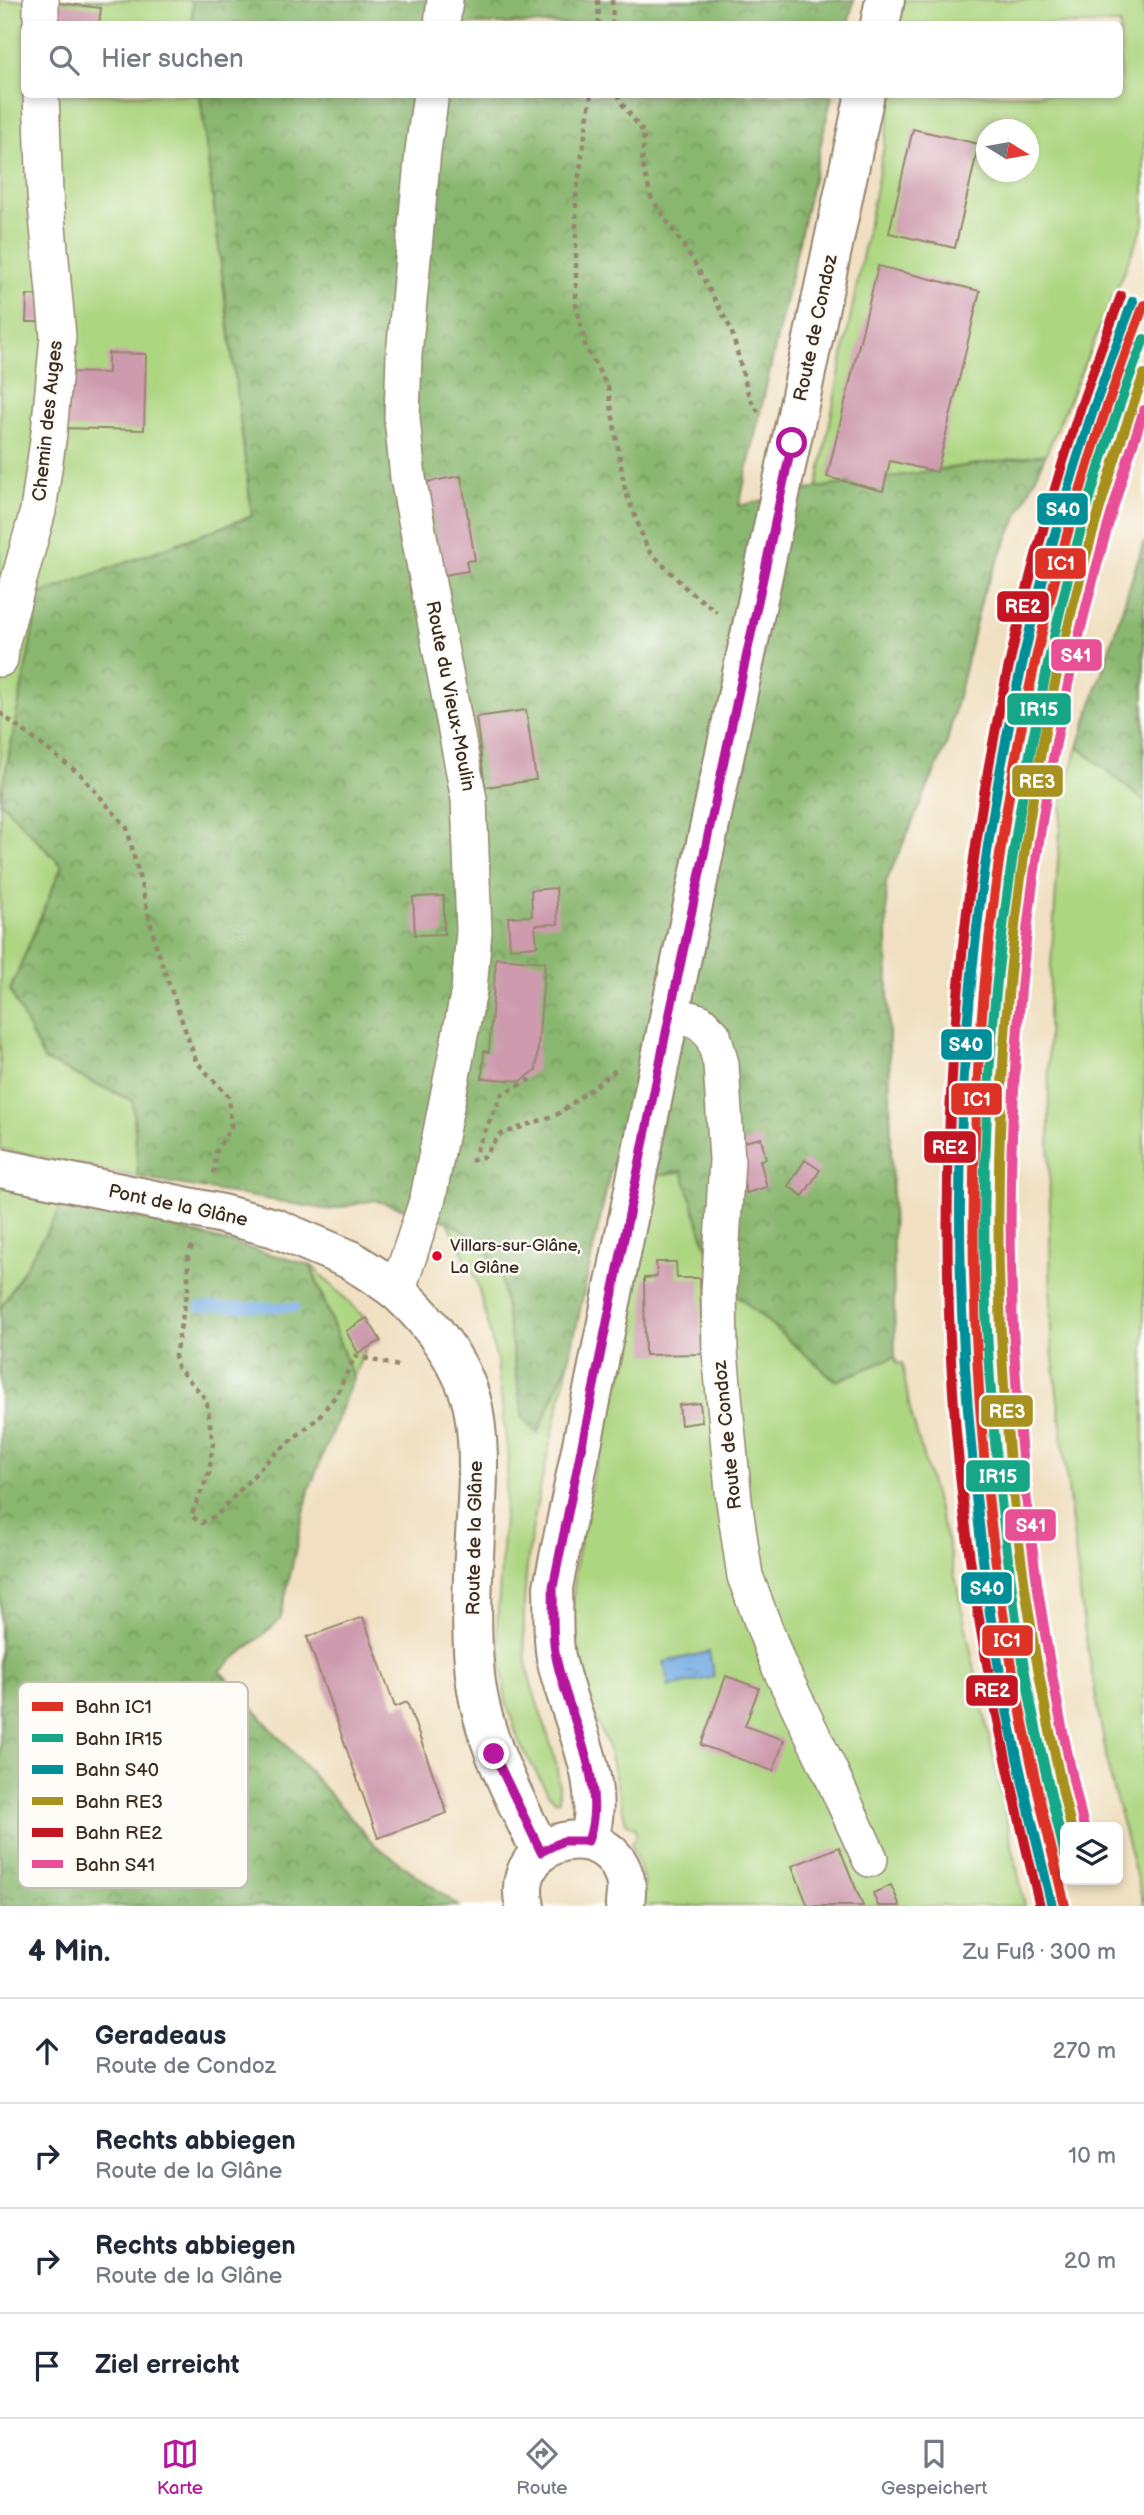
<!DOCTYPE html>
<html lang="de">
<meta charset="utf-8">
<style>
body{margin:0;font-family:"Balsamiq Sans",sans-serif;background:#f6f6f7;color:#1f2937}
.controls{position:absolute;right:21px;bottom:21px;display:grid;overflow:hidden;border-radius:10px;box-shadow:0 4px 10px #0003}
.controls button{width:63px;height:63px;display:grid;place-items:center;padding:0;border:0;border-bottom:2px solid #e0e1e3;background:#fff;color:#1f2937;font:35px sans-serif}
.compass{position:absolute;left:976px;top:119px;width:63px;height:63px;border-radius:50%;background:#fff;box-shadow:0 4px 10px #0003;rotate:101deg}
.stop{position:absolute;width:21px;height:21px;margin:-16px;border:5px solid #b5179e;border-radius:50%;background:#fff}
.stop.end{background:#b5179e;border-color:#fff;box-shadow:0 2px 7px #0008}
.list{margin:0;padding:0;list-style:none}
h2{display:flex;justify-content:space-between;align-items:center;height:91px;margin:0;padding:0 28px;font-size:30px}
h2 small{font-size:23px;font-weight:400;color:#747a83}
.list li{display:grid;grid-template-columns:46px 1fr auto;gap:21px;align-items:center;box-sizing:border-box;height:105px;padding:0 28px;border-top:2px solid #e0e1e3}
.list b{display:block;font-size:26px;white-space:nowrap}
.list p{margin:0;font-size:23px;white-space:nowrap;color:#747a83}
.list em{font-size:23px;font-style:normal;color:#747a83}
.icon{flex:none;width:38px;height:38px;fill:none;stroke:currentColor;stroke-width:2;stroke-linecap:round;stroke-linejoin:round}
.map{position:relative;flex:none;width:1144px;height:1906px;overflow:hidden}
.search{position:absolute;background:#fff;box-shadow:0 4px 10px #0003;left:21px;right:21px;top:21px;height:77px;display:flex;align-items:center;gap:18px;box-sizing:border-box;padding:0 24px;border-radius:10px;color:#747a83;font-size:26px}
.sheet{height:511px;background:#fff}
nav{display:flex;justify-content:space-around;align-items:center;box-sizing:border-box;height:98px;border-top:2px solid #e0e1e3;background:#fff;font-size:19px;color:#747a83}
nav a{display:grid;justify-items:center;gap:4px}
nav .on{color:#b5179e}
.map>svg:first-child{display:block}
.green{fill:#add681;stroke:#748050;stroke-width:2;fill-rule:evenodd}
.forest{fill:url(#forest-crowns);stroke:#627046;stroke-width:2}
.water{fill:url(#water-ripples);stroke:#586b80;stroke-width:2}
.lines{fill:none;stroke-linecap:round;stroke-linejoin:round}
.stream{stroke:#74ace3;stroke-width:10}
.building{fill:#ce9bae}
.street-casing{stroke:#968570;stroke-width:38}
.secondary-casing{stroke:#968570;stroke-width:42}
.primary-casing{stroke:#968570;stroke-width:42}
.path{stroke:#968570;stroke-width:4.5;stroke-dasharray:5 5;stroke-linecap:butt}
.street{stroke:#fff;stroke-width:35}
.secondary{stroke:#fff;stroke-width:38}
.primary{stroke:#fff;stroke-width:38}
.primary-bridge-casing{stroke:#968570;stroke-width:42;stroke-linecap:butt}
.primary-bridge{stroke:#fff;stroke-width:38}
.rail-1-casing{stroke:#fdfcf7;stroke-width:16}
.rail-2-casing{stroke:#fdfcf7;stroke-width:16}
.rail-3-casing{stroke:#fdfcf7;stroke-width:16}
.rail-4-casing{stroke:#fdfcf7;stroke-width:16}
.rail-5-casing{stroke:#fdfcf7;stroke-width:16}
.rail-6-casing{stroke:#fdfcf7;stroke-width:16}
.rail-1{stroke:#dd3327;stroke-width:10}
.rail-2{stroke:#17a787;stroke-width:10}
.rail-3{stroke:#008f98;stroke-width:10}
.rail-4{stroke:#a7911f;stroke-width:10}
.rail-5{stroke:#c31622;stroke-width:10}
.rail-6{stroke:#e85096;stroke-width:10}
.route{stroke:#b5179e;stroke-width:9}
.bus-dot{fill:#e4002b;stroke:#fdfcf7;stroke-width:2.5}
.labels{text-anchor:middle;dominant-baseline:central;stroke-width:5;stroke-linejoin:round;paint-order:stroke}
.bus-label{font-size:17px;fill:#3b2a1e;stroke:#fdfcf7;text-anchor:start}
.street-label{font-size:19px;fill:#3b2a1e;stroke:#fdfcf7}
.key{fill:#fdfcf7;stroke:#c3bdb6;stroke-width:2}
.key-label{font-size:19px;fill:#3b2a1e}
.line-badge{stroke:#fdfcf7;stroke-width:2.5}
.badge-label{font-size:19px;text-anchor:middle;font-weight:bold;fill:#fff}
</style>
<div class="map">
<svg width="1144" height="1906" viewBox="0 0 1144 1906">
<defs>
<pattern id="forest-crowns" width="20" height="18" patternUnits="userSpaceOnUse" patternTransform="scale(1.75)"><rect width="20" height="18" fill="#8ab76f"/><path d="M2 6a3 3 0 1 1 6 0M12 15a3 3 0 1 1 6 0" fill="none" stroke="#72955b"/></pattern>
<pattern id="water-ripples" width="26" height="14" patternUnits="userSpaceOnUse" patternTransform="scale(1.75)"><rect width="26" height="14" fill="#74ace3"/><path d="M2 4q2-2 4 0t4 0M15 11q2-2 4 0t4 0" fill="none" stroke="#608cb7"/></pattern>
</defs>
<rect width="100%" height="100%" fill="#fdfcf7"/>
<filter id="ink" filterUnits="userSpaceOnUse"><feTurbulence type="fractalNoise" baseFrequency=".0143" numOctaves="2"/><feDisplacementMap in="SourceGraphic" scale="14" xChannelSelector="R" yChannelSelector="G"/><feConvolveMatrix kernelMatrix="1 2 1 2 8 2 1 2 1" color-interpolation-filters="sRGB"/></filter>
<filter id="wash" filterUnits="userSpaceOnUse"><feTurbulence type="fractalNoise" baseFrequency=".00686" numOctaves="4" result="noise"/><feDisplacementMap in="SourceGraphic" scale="28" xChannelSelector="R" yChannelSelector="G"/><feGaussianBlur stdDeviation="1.57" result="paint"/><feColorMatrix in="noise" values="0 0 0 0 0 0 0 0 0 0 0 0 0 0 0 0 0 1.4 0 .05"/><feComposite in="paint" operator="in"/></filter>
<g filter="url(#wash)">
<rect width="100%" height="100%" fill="#f0e0c1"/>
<path class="green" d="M0,0H192L193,24H24V94L200,95L252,516L40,594L0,801Z
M903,0H1144V224L1046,454L817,488L888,126L891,95L1120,94V24H898ZM986,130H1028V172H986Z
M1078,747L1144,801V1906L1109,1772L1084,1627L1051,1340L1048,1010L1062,801Z
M0,801L62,866L10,990L44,1060L133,1101L138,1177L0,1149Z
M683,1171L716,1277L865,1369L895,1357L897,1364L902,1363L910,1410L948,1544L1025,1906H643L644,1882L631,1843L637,1835L635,1828L626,1823L607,1743L591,1710L578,1664L572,1611L576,1559L655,1176Z
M0,1184L67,1198L0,1309Z
M448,1222L483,1243L501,1277L523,1418L537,1433L569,1360C550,1452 517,1556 525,1650C529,1702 561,1745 559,1800L556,1801L549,1795L519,1742L506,1701L497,1626L508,1456L497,1361L477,1282Z
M311,1265L362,1315L373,1331L353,1378Z"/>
<path class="forest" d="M192,0H854L848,24H193Z
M200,95H832L739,506L817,488L1046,454L983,593L946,746L886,882L895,1357L836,1381L716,1277L682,1171L655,1176L612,1164L569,1360L538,1433L523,1418L501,1277L483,1243L448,1222L374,1200L329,1210L138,1177L133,1101L44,1060L10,990L62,866L0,801L40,594L252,516Z
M1144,541V801L1078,747Z
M67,1198L310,1265L353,1378L309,1490L280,1620L220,1671L374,1844L459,1906H0V1309Z"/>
<path class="water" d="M709,1652L714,1677L669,1687L664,1662Z"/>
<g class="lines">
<path class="stream" d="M200,1307H295"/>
</g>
<g id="blocks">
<path class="building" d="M53,2L101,8L99,24H50Z
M913,129L979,144L955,248L889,233Z
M878,266L980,291L937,472L890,461L883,491L827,477Z
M27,295L42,296V322H26Z
M108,353L146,354L144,430L59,428L61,372L108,373Z
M461,476L475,560L466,561L468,571L444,575L427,482Z
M526,710L536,780L485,787L476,717Z
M556,888L558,924L535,925L537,946L510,948L508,917L532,916L531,890Z
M444,896V934L415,935L413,897Z
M496,958L545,962L536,1070L521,1081L482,1078L484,1051L489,1052Z
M761,1138L766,1159L760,1160L767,1187L746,1193L735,1144Z
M805,1160L820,1170L803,1196L788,1186Z
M656,1262H676L677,1278H700L702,1354L645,1355L644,1278L657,1277Z
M367,1318L381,1341L358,1353L346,1331Z
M700,1403L702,1422L681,1425L679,1405Z
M363,1617L395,1707L407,1702L447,1813L378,1838L307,1637Z
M726,1676L759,1688L745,1726L784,1740L773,1771L701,1745Z
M839,1847L863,1906H808L792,1866Z
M891,1885L900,1906H878L873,1893Z"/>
</g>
</g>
<g filter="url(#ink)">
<use href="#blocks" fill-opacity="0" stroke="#968570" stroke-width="2"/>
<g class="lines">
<defs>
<path id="street" d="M41,24V0
M442,24L445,0
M0,659L2,641L38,511L49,433L58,336L45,194L41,94
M670,1013L700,1022L713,1035L721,1064L727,1160L719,1291L720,1352L734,1501L745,1576L778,1664L829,1769L870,1859
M397,1292L428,1198L469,990L474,931L469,799L408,478L402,418L404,355L423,151L431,94"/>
<path id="secondary" d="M880,24L885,0
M588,1841C609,1783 567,1714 556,1657C552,1635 554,1610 553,1587L670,1013L865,94"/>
<path id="primary" d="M351,1260C367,1271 385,1281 399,1293C431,1322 467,1369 474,1413C482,1461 476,1508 474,1556C472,1591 471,1628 474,1663C478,1732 511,1791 541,1852
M525,1906C507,1835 613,1813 626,1884C627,1891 625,1899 625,1906"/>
</defs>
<use href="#street" class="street-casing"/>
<use href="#secondary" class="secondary-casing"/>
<use href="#primary" class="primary-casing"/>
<path class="path" d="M598,0L599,24
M612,0L613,24
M591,94L576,196V304L586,348L608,387L625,490L648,550L688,590L717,612
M618,94L623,105L644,133L642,163L651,197L694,262L731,329L749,397L759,413
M0,713L81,775L127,828L157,949L196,1061L229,1097L231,1127L216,1152L214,1174
M476,1151L502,1094L533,1078
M471,1161L485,1156L499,1135L558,1114L620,1067
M192,1246L188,1256V1289L175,1355L177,1367L206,1399L213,1443L209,1473L191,1516L202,1523L217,1515L269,1459L317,1419L337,1394L355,1356L403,1367"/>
<use href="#street" class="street"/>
<use href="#secondary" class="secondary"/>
<use href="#primary" class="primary"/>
<defs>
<path id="primary-bridge" d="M0,1168L218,1213L275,1228L351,1260"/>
</defs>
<use href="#primary-bridge" class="primary-bridge-casing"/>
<use href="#primary-bridge" class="primary-bridge"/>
<defs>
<path id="rail-1" d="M1065,1906C1040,1802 1015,1699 1000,1593C938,1161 985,712 1144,305"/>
<path id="rail-2" d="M1065,1855C1044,1767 1023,1678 1012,1589C998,1487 988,1384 985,1280C980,1092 1000,903 1037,718C1062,589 1096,461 1144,339"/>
<path id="rail-3" d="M1052,1906C1027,1802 1001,1698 987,1592C974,1489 964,1386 961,1282C951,952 1013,607 1133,301"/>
<path id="rail-4" d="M1071,1827C956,1349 976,838 1144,374"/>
<path id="rail-5" d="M1040,1906C1015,1804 992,1703 976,1600C909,1166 962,704 1121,296"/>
<path id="rail-6" d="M1084,1827C970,1354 988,872 1144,410"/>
</defs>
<use href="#rail-1" class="rail-1-casing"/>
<use href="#rail-2" class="rail-2-casing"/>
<use href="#rail-3" class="rail-3-casing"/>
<use href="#rail-4" class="rail-4-casing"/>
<use href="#rail-5" class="rail-5-casing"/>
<use href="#rail-6" class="rail-6-casing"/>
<use href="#rail-1" class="rail-1"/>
<use href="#rail-2" class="rail-2"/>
<use href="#rail-3" class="rail-3"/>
<use href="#rail-4" class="rail-4"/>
<use href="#rail-5" class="rail-5"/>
<use href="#rail-6" class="rail-6"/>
</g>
</g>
<g class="lines" filter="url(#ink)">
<path class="route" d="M494,1754L541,1852L563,1841H588C609,1783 567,1714 556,1657C551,1635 554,1610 553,1587L670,1013L792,443"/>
</g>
<circle class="bus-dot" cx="437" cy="1256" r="6"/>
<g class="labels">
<g class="bus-label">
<text x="450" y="1246">Villars-sur-Glâne,<tspan x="450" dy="22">La Glâne</tspan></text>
</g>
<g class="street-label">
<text transform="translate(816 328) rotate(-78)">Route de Condoz</text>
<text transform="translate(48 421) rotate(-84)">Chemin des Auges</text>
<text transform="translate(450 696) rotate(79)">Route du Vieux-Moulin</text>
<text transform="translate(178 1206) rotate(12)">Pont de la Glâne</text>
<text transform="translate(728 1435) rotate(-96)">Route de Condoz</text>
<text transform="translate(475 1538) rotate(-89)">Route de la Glâne</text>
</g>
</g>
<rect x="18" y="1682" width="230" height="206" rx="10" class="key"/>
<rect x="32" y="1702" width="31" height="9" fill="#dd3327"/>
<rect x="32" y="1734" width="31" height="8" fill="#17a787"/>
<rect x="32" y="1765" width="31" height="9" fill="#008f98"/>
<rect x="32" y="1797" width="31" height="8" fill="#a7911f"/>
<rect x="32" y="1828" width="31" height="9" fill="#c31622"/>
<rect x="32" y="1860" width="31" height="8" fill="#e85096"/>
<g class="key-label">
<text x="75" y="1713">Bahn IC1</text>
<text x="75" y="1745">Bahn IR15</text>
<text x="75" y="1776">Bahn S40</text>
<text x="75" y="1808">Bahn RE3</text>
<text x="75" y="1839">Bahn RE2</text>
<text x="75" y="1871">Bahn S41</text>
</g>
<g class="line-badge">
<rect x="1036" y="492" width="53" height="34" rx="7" fill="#008f98"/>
<rect x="1034" y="547" width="53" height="33" rx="7" fill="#dd3327"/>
<rect x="996" y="590" width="54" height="33" rx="7" fill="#c31622"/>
<rect x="1050" y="638" width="53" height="34" rx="7" fill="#e85096"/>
<rect x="1006" y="692" width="66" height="34" rx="7" fill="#17a787"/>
<rect x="1011" y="764" width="53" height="34" rx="7" fill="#a7911f"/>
<rect x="940" y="1028" width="53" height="33" rx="7" fill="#008f98"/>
<rect x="950" y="1082" width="53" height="34" rx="7" fill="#dd3327"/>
<rect x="923" y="1130" width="54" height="34" rx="7" fill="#c31622"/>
<rect x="980" y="1394" width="54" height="34" rx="7" fill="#a7911f"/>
<rect x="965" y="1459" width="66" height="34" rx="7" fill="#17a787"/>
<rect x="1004" y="1508" width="53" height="34" rx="7" fill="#e85096"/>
<rect x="960" y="1571" width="53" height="34" rx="7" fill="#008f98"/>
<rect x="981" y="1624" width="53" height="33" rx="7" fill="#dd3327"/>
<rect x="965" y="1674" width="54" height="33" rx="7" fill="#c31622"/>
</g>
<g class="badge-label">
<text x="1063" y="516">S40</text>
<text x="1061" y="570">IC1</text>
<text x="1023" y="613">RE2</text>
<text x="1076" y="662">S41</text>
<text x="1039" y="716">IR15</text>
<text x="1037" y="788">RE3</text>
<text x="966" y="1051">S40</text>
<text x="977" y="1106">IC1</text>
<text x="950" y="1154">RE2</text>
<text x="1007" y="1418">RE3</text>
<text x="998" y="1483">IR15</text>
<text x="1031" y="1532">S41</text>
<text x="987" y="1595">S40</text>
<text x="1007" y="1647">IC1</text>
<text x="992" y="1697">RE2</text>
</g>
</svg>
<div class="controls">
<button><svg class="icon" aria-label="layers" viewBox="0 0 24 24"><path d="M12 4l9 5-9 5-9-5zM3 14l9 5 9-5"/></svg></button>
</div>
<svg class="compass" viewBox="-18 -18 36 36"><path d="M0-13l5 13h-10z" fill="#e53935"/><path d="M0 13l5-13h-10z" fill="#747a83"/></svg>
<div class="stop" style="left:792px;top:443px"></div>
<div class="stop end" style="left:494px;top:1754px"></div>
<div class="search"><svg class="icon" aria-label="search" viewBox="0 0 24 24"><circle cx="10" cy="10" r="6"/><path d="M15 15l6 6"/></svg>Hier suchen</div>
</div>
<section class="sheet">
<h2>4 Min.<small>Zu Fuß · 300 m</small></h2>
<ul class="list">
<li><svg class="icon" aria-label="ahead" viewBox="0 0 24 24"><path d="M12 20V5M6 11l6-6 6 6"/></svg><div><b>Geradeaus</b><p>Route de Condoz</p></div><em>270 m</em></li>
<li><svg class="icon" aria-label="right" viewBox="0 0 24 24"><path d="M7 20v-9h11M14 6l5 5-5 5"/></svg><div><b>Rechts abbiegen</b><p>Route de la Glâne</p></div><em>10 m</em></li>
<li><svg class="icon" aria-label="right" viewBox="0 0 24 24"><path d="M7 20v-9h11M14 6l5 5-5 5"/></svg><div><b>Rechts abbiegen</b><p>Route de la Glâne</p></div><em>20 m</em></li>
<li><svg class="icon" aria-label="arrive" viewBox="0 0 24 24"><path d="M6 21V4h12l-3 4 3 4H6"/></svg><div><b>Ziel erreicht</b></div></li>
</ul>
</section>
<nav>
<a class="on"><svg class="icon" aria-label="map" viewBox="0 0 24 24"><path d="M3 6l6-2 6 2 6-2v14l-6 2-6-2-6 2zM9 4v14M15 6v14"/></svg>Karte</a>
<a><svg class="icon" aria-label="directions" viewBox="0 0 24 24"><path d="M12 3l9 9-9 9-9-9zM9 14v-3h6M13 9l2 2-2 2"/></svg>Route</a>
<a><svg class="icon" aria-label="saved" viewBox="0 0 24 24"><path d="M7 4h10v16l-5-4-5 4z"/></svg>Gespeichert</a>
</nav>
